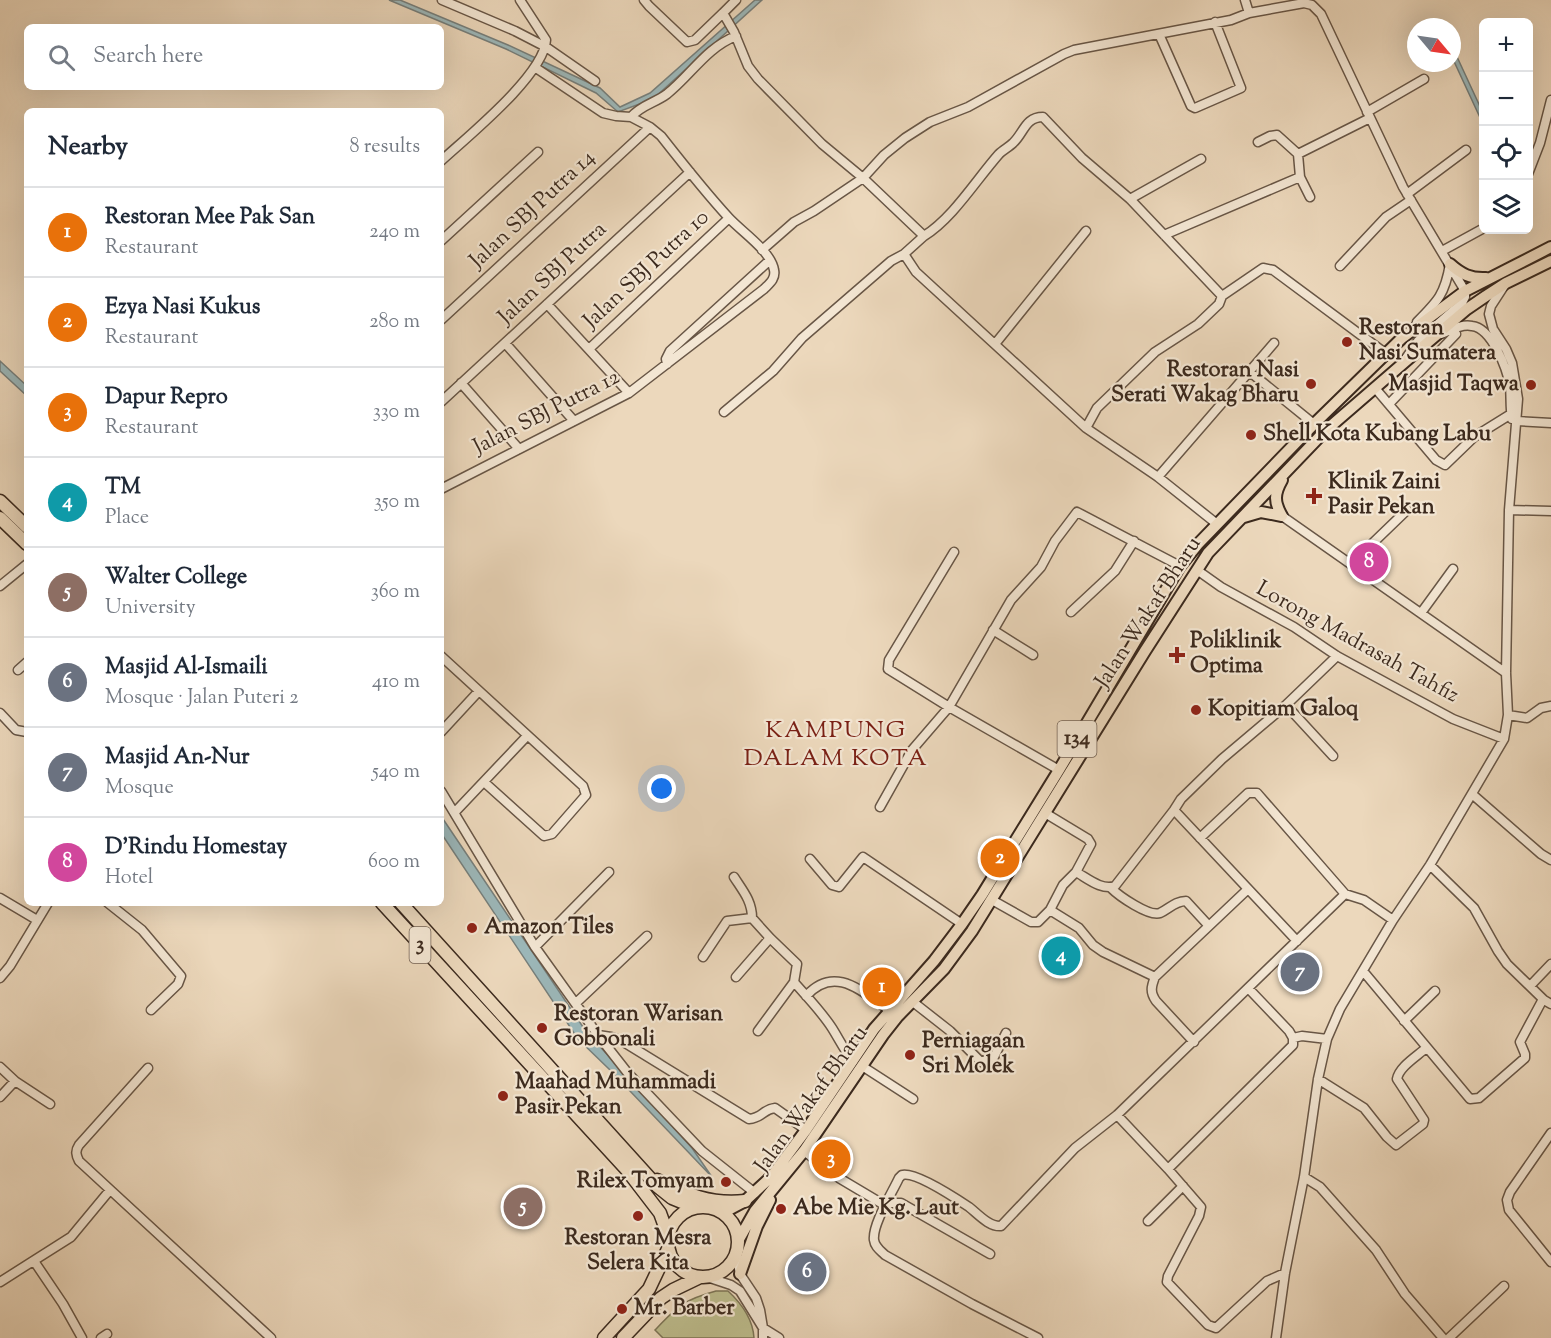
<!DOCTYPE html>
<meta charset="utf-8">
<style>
body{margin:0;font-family:"Sorts Mill Goudy",serif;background:#f2f2f3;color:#1f2937}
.controls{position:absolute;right:18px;top:18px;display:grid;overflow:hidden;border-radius:9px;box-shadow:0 6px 24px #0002}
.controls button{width:54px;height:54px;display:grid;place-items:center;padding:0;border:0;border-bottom:2px solid #e0e1e3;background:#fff;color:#1f2937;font:30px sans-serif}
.compass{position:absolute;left:1407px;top:18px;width:54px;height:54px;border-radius:50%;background:#fff;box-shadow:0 6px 24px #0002;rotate:119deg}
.you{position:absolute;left:662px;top:789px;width:21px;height:21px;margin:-15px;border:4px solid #fff;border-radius:50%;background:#1a73e8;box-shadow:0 0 0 9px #1a73e833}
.badge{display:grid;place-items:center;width:39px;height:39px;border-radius:50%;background:#8f2418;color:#fff;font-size:20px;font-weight:700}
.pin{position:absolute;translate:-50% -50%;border:3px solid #fff;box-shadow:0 2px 6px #0006}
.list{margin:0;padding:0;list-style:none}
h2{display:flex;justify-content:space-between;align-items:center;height:78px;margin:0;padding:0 24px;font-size:26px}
h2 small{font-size:20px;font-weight:400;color:#747a83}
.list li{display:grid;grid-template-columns:39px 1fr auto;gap:18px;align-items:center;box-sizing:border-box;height:90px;padding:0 24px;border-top:2px solid #e0e1e3}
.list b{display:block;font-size:22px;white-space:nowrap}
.list p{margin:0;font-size:20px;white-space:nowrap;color:#747a83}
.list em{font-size:20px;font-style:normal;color:#747a83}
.icon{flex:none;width:33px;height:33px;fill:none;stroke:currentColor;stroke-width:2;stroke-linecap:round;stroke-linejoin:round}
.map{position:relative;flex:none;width:1551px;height:1338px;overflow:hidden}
.search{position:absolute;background:#fff;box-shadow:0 6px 24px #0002;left:24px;top:24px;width:420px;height:66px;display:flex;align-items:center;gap:15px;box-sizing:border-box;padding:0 21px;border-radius:9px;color:#747a83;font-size:22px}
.panel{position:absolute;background:#fff;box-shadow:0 6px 24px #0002;left:24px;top:108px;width:420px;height:798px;border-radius:9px}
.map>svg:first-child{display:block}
.green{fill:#bdbd8d;stroke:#7c7456;stroke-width:1.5}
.water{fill:#9cb8ba;stroke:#767f7c;stroke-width:1.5}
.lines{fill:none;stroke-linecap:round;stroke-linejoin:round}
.minor-casing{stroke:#685646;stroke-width:11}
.major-casing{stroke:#3c2a1e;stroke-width:14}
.highway-casing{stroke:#3c2a1e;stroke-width:15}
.minor{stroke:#f3e6d3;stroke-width:8}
.major{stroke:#ecd8bc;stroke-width:10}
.highway{stroke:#ecd8bc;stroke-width:12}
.poi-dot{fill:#8f2418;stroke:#f3e6d3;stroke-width:2}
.labels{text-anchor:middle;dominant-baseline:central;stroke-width:4.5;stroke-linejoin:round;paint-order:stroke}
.shield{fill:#f3e6d3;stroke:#736254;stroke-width:1.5}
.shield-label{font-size:21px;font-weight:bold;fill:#3c2a1e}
.street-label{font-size:22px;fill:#3c2a1e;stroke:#f3e6d3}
.poi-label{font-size:22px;font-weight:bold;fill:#3c2a1e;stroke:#f3e6d3;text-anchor:start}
.neighbourhood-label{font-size:24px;letter-spacing:1.5px;fill:#7a1f14;stroke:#f3e6d3}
</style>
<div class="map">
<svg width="1551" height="1338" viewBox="0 0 1551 1338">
<rect width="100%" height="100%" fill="#ecd8bc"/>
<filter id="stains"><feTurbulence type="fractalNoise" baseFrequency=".00333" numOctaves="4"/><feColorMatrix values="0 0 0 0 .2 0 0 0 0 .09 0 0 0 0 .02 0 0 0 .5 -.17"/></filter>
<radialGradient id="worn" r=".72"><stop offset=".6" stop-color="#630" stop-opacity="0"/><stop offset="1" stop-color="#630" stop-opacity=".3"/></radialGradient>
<path class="green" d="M716,1291H728C741,1303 753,1320 754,1338H663L655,1330C678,1306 683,1300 716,1291Z"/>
<path class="water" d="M389,0H400L508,45L600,88L620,107L650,93L755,0H762L653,99L618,112L596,93L506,49Z
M1452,46L1483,113V124L1452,57Z
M0,361L27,386V396L0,371Z
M441,816L585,1030L692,1148L712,1177L609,1069L578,1039L441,833Z"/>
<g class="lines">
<defs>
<path id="minor" d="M442,0L515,31L546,47L595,81
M644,0L649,6L687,42L695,40L723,13
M736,0L723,13L734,32L748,66L758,79L822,144L863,178L924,236L904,254L916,272L1086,428L1158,477L1217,524
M1245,0L1249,13
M1159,34L1191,106L1195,108L1241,88L1215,22
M1367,112L1424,79
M631,117C641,105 655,103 667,94C691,75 706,48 736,36
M1258,142L1270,136L1277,135L1298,154
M441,161C467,137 544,75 546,40L520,0
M1528,174L1540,143L1551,100
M1300,177L1310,197
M1407,194L1466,150
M1130,199L1201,159
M1164,235L1300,177L1298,154L1370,118
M924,236C953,218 976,180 999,154C1003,150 1009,147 1013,143C1024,133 1025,117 1043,117L1082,158L1130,199L1222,296
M441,241L538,152
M762,250L794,222L814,211L863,178L884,155L905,138L930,122L968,107L1064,54L1074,50L1231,20L1249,13L1304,3L1312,5L1321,14L1403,187L1465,291V297L1462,303L1418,341L1406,358
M1442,251L1484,228
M1340,266L1386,217L1411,200
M547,304L629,393
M441,320L650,127
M1417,322C1438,301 1445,294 1450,264
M1441,334C1451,330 1461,324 1472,326C1492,328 1507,369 1510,386C1511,397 1510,408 1512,419
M505,343L574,421
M995,344L1086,231
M589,349L729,218
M667,364L666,359L670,351L770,260
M1250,372L1314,424
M461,383L519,449
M1375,388L1436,460L1445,465L1474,437L1511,414
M441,402L690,172
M1390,403L1456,334
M724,412L773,371L802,338L891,261L904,254
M1517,421L1551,423
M1086,428L1097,408L1155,352L1198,324L1219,304L1222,296L1263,268L1273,270L1385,353
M1158,477L1274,343
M441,489L629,393L764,289C769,284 776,279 774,270C771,251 742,232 729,218C705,192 683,164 661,136L650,127L631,117L616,116L603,113L536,68
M1509,510L1551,511
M1282,516L1506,673
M954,552L889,660L888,669L949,707L1059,770
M1351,564L1407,510
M1197,570L1221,587L1294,627L1337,656L1453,719L1504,739
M0,586L27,564
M1071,612L1115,571L1134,541
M1421,613L1453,569
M993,630L1033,655
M441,656L583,786L586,795L552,834L544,836L484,782
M18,670L27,662
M1286,705L1333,756
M0,713L16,730L27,732
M1508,715L1527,718L1541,708L1551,706
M441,732L478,692
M441,791L535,947L598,1035L627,1072L702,1151L755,1193
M1472,794L1541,854L1551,860
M880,807L912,750L949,707L1011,600L1041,567L1055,541L1077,512L1180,566
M1174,810L1297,941
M455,812L527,736
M1200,838L1248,793H1257L1345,894
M810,859L832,885L839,887L863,857L962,924
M1430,865L1474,908L1498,951L1507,964L1544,1000L1551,1004
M1076,872C1087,878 1102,891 1115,886L1174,810L1181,799L1222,759L1286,705L1337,656
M734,877C743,891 752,901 752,918L770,938
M1111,888C1119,896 1149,917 1160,913C1169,909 1175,901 1186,901L1209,926
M0,898L37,920
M992,900L1031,922H1038L1050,910L1063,885L1076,872L1091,844L1088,839L1045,813
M108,903L142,930L181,976L178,984L151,1010
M1050,910L1079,928L1093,945L1103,952L1155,977
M535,947L609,872
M703,957L727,921L752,918
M1363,971L1470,1099L1479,1098L1525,1058V1054L1520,1042L1543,999
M736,977L770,938L797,964L794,982
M0,978L10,966L48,903
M1530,986L1551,964
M806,996C835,964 862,992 889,1010
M913,1002L950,1031L981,1062L994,1057L1006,1033
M576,1003L647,936
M1404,1021L1435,991
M758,1031L794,982C807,997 821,1011 832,1028C839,1039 844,1050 853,1061
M598,1035L611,1037L622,1041L749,1119C763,1118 763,1109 775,1108L806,1130
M1293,1038L1302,1036L1327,1039
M1194,1042L1156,1001C1150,992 1151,987 1155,977L1248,889
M862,1066L913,1099
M0,1067L15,1081L50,1104
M148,1068L79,1145C75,1151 76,1155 79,1161L271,1338
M1318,1079L1364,1108L1387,1137L1396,1145L1423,1124L1424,1120L1397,1079C1399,1067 1416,1057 1426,1048
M0,1097L15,1081
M1117,1115L1168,1169L1201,1207L1199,1216L1168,1276L1167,1282L1208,1325L1216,1328L1267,1281L1285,1273
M1551,1133L1510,1192L1507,1200L1509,1210L1551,1262
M804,1151L839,1178L886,1206
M1168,1169L1293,1045V1038L1289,1031L1248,988
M1304,1177L1320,1187L1376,1250L1405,1294L1443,1338
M887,1203H901L990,1254
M1148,1221L1183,1186
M736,1253L740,1274L756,1298L760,1310L763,1328V1338
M34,1261L63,1304L82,1338
M707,1277L731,1285L740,1291L763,1328L779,1338
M0,1282L71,1237L110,1190
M101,1338L107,1334
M1038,1338L972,1304L885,1255C880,1250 875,1247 874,1240C872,1225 892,1193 899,1178L902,1175C915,1171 957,1199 969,1207C978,1214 989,1227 1001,1226L1075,1148L1117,1115L1345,894L1364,900L1393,920
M1276,1338L1285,1273L1304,1177L1318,1079L1327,1039L1340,1009L1393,920L1430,865L1504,739L1508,715L1506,673L1509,510L1518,399L1512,363L1506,349L1493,329L1489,314L1491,306L1504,286
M1449,1338L1504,1286"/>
<path id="major" d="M1450,264C1461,274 1471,279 1486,278
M1282,516C1274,502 1274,494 1282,480
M1244,517L1261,512L1282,516
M719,1210L730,1209L745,1201L771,1177L806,1130L874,1029L934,961L962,924L982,895L1059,770L1180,566L1198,544L1314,424L1402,338L1465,291L1551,247
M738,1241L755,1211L804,1151L883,1035L898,1016L944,969L972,931L1145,651L1208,553L1325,431L1414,354L1467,309L1486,296L1506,283L1551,261
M740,1274L757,1226L770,1200"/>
<path id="highway" d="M0,501L27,527
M0,518L27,544
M382,903L627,1170L660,1213L668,1235
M401,903L657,1186L672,1198L694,1207
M657,1180C686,1194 711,1205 745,1201
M668 1242a35 35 0 1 1 70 0a35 35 0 1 1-70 0Z
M604,1338L649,1289L668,1249
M623,1338L661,1298L673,1290L700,1277"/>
</defs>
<use href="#minor" class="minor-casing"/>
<use href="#major" class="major-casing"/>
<use href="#highway" class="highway-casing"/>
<use href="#minor" class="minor"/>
<use href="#major" class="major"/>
<use href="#highway" class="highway"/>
</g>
<g class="poi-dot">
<circle cx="1347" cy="342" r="6"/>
<circle cx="1311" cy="384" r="6"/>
<circle cx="1531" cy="385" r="6"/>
<circle cx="1251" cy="435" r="6"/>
<path d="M1311 487h6v6h6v6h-6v6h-6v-6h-6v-6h6z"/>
<path d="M1174 646h6v6h6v6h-6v6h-6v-6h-6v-6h6z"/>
<circle cx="1196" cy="710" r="6"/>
<circle cx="472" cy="928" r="6"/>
<circle cx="542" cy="1028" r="6"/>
<circle cx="910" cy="1055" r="6"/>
<circle cx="503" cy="1096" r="6"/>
<circle cx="726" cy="1182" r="6"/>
<circle cx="781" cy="1209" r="6"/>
<circle cx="638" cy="1216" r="6"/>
<circle cx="622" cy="1309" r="6"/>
</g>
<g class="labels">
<g class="shield">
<rect x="1057.5" y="721" width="39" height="36" rx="4.5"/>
<rect x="409.5" y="927" width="21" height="36" rx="4.5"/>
</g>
<g class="shield-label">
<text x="1077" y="739">134</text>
<text x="420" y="945">3</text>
</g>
<g class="street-label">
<text transform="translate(533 210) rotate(-43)">Jalan SBJ Putra 14</text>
<text transform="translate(647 270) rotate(-43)">Jalan SBJ Putra 10</text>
<text transform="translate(553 274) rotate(-43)">Jalan SBJ Putra</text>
<text transform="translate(547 413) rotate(-27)">Jalan SBJ Putra 12</text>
<text transform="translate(1149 613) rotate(-57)">Jalan Wakaf Bharu</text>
<text transform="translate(1357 643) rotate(29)">Lorong Madrasah Tahfiz</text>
<text transform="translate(812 1100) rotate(-54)">Jalan Wakaf Bharu</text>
</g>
<g class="poi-label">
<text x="1359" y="329">Restoran<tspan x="1359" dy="25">Nasi Sumatera</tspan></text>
<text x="1299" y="371" text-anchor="end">Restoran Nasi<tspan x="1299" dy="25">Serati Wakag Bharu</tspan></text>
<text x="1519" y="385" text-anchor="end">Masjid Taqwa</text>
<text x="1263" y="435">Shell Kota Kubang Labu</text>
<text x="1328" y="483">Klinik Zaini<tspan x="1328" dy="25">Pasir Pekan</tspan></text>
<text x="1190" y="642">Poliklinik<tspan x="1190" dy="25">Optima</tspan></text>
<text x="1208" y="710">Kopitiam Galoq</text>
<text x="484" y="928">Amazon Tiles</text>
<text x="554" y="1015">Restoran Warisan<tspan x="554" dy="25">Gobbonali</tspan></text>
<text x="922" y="1042">Perniagaan<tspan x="922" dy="25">Sri Molek</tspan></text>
<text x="515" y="1083">Maahad Muhammadi<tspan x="515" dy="25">Pasir Pekan</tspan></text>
<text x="714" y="1182" text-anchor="end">Rilex Tomyam</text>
<text x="793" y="1209">Abe Mie Kg. Laut</text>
<text x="638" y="1239" text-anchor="middle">Restoran Mesra<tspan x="638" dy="25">Selera Kita</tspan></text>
<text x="634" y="1309">Mr. Barber</text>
</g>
<g class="neighbourhood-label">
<text x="836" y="731">KAMPUNG<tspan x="836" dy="28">DALAM KOTA</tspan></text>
</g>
</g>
<rect width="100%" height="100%" filter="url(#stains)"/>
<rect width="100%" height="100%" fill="url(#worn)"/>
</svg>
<div class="controls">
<button>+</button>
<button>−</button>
<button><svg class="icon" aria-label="locate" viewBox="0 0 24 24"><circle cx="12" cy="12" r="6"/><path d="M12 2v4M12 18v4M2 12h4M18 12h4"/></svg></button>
<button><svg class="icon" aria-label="layers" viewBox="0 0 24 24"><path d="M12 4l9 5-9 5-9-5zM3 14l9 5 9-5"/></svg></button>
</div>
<svg class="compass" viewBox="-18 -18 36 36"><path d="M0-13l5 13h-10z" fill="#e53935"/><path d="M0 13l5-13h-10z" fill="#747a83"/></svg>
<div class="you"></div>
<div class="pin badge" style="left:882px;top:987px;background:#e8710a">1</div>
<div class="pin badge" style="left:1000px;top:858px;background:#e8710a">2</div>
<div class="pin badge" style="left:831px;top:1159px;background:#e8710a">3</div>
<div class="pin badge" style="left:1061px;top:956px;background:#0f9aa8">4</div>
<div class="pin badge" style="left:523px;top:1207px;background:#8d6e63">5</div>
<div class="pin badge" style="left:807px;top:1272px;background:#6b7280">6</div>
<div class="pin badge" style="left:1300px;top:972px;background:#6b7280">7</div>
<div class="pin badge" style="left:1369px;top:562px;background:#d1479c">8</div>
<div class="search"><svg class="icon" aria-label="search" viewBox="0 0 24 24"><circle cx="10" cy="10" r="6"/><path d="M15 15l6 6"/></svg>Search here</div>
<section class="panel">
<h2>Nearby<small>8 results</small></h2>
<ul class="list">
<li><span class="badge" style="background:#e8710a">1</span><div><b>Restoran Mee Pak San</b><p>Restaurant</p></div><em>240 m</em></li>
<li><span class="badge" style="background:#e8710a">2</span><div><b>Ezya Nasi Kukus</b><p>Restaurant</p></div><em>280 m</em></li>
<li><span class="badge" style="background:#e8710a">3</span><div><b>Dapur Repro</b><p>Restaurant</p></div><em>330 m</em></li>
<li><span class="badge" style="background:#0f9aa8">4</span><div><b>TM</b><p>Place</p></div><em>350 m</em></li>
<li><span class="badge" style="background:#8d6e63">5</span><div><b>Walter College</b><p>University</p></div><em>360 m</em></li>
<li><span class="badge" style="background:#6b7280">6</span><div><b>Masjid Al-Ismaili</b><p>Mosque · Jalan Puteri 2</p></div><em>410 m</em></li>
<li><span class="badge" style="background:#6b7280">7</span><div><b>Masjid An-Nur</b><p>Mosque</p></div><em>540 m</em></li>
<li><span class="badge" style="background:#d1479c">8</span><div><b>D’Rindu Homestay</b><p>Hotel</p></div><em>600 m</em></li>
</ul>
</section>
</div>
